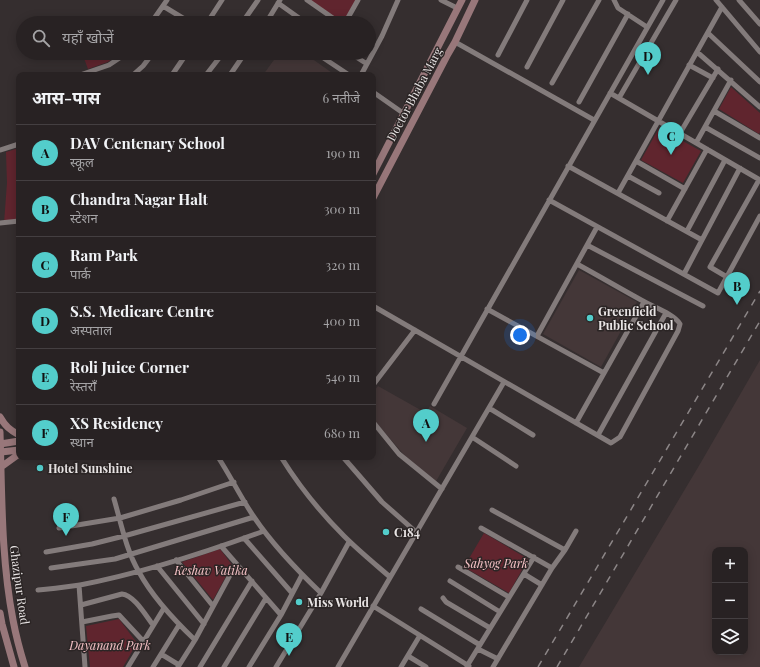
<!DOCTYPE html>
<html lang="hi">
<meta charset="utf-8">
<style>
body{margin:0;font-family:"Playfair Display","Noto Sans Devanagari",serif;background:#302a2b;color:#f1f3f6}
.controls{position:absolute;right:12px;bottom:12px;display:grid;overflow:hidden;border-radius:8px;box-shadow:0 2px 10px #0003}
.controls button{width:36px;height:36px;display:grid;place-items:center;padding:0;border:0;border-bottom:1px solid #443f41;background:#282223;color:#f1f3f6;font:20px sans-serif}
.you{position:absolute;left:520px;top:335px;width:14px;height:14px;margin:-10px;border:3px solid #fff;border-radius:50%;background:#1a73e8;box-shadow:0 0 0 6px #1a73e833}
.badge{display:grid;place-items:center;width:26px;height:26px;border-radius:50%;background:#53cdcb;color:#111;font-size:13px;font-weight:700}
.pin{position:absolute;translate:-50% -33px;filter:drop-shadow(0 1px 2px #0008)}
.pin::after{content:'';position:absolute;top:21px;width:14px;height:12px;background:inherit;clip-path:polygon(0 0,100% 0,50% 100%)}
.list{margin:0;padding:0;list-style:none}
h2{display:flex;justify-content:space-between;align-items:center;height:52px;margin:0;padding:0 16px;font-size:17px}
h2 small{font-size:13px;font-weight:400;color:#a5a4a6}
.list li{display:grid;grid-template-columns:26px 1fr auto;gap:12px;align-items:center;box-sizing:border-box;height:56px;padding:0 16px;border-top:1px solid #443f41}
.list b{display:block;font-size:15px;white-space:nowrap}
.list p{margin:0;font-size:13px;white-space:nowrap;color:#a5a4a6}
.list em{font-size:13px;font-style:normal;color:#a5a4a6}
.icon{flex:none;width:22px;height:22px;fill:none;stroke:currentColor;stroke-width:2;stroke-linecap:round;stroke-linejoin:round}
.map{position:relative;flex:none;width:760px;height:667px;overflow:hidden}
.search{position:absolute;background:#282223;box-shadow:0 2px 10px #0003;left:16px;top:16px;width:360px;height:44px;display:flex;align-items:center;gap:10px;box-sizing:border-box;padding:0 14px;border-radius:22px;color:#a5a4a6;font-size:15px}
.panel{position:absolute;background:#282223;box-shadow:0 2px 10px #0003;left:16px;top:72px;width:360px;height:388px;border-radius:8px}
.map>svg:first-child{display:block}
.built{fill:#443738;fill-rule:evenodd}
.green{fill:#60252e}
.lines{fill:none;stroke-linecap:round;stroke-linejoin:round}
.street{stroke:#837b7b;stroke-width:5}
.secondary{stroke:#98777a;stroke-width:7}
.rail{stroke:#8c8687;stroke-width:1.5;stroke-dasharray:7 7;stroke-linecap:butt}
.poi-dot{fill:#53cdcb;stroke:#2b2525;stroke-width:1.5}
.labels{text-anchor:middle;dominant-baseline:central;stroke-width:3;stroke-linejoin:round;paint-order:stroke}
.street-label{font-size:12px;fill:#e8e4e4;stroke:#2b2525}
.poi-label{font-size:12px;font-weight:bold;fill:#e8e4e4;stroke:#2b2525;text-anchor:start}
.park-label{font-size:12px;font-style:italic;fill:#f7c3c7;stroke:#2b2525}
</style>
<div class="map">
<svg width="760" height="667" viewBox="0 0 760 667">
<rect width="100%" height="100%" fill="#352e2f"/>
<path class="built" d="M279,53H304L335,75H263Z
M579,270L637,302L601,367L543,334Z
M760,360V667H579L700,464ZM715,550H745V652H715Z
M378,386L426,413L430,406L467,428L435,483L406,457L373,419V392Z"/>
<path class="green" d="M310,0H357L343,23Z
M82,53H119L108,62L88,69Z
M731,87L760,113V132L759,134L719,109Z
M659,128L701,151L683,183L641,160Z
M19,148V220L4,223L7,183L6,152Z
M484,533L528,559L509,593L464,567Z
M220,549L232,565L213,600L182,562Z
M119,619L137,643L123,667H90L86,626Z"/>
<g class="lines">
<path class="street" d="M307,0L340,23
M441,0L457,8
M614,0L618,8L647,27
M716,0L760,52
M739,0L760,24
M278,3L306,23
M163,6L191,23
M80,19L91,23
M151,23L167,0
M176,23L181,17
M207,23L222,0
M242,23L258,0
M266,23L280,0
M345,23L358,0
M708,33L760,82
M455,42L594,120
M369,43L375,47
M697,52L760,107
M316,53L349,75
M350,53L367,64
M498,55L527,0
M689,65L713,78
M527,67L563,0
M80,75L109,65L127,53
M133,75L143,66L153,53
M172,75L187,53
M206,75L223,53
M230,75L245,53
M361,75L382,36L398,0
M552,83L599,0
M373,92L403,113
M610,93L760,180
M619,98L676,0
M579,102L628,14
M714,111L760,138
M705,127L760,158
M680,133L718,69
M696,143L731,80
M0,150L19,144
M636,161L685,189
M568,166L702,240
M628,176L659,193
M618,193L722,7
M549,200L718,293L760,216
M667,221L707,149
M0,223L19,221
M687,231L725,160
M587,245L703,306
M684,274L740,168
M727,277L710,267L759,180
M373,306L611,443L620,437L678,331L680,324C674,314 653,307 643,301C621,289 599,276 577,264
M487,309L604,373
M537,336L597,227
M373,385L415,330
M434,404L663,0
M489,408L533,435
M373,422L399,454L442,489
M576,423L644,302
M598,435L666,313
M472,437L516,466
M218,457C231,477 241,498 254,517C272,544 298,571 321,593
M281,457C299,486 320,512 344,536C359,551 375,564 390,577
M343,457L382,502L416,532
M114,499C121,523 126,550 139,572C153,598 174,620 195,640
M492,510L565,550
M59,528L120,518L181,500L234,482
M481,528L552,568
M244,538L292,593
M221,546L281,615
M46,552L92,544L124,536L245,502
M176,560L213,606
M157,566L204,624
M458,567L509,597
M51,568L115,559L254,517
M524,574L542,585
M450,581L500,612
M79,585L85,667
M38,590C52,589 66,587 80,585C143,573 204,553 264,531
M443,598L446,602L490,628
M81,605L122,594C134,595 146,616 153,625
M373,606L469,666
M421,609L480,645
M82,622L112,616L119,615L144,642
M478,649L498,659
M161,654L179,665
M408,656L426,667
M467,666L534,557
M128,667L164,608
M153,667L179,625
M178,667L195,640L236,564
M200,667L252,581
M224,667L266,598
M249,667L281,615L302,575
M276,667L321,593L349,542
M338,667L504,382
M401,667L419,637
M493,667L552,568L565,550L576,531"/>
<path class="secondary" d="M373,174L462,0
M373,198L448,54L455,42L475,0
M0,417C5,426 10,430 19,435
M0,432C2,494 1,558 13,620C16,636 20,651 25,667
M0,444L19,441
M1,452L19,450
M1,467L19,454
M0,613L2,624L14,667"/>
<path class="rail" d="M538,667L760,291
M557,667L760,321"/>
</g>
<g class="poi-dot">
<circle cx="590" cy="318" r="4"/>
<circle cx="40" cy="468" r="4"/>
<circle cx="386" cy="532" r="4"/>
<circle cx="299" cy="602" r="4"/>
</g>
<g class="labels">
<g class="street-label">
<text transform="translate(414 94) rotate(-62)">Doctor Bhaba Marg</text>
<text transform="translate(20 585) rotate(82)">Ghazipur Road</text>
</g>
<g class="poi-label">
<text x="598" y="311">Greenfield<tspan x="598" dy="14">Public School</tspan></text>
<text x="48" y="468">Hotel Sunshine</text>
<text x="394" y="532">C184</text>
<text x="307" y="602">Miss World</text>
</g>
<g class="park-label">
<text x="496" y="563">Sahyog Park</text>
<text x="211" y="570">Keshav Vatika</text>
<text x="110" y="645">Dayanand Park</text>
</g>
</g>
</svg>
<div class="controls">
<button>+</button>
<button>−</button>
<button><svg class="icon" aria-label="layers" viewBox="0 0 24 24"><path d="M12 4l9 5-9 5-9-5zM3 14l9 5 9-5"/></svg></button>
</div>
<div class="you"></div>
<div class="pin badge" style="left:426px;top:442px">A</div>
<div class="pin badge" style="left:737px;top:305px">B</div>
<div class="pin badge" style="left:671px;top:155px">C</div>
<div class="pin badge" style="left:648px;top:75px">D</div>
<div class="pin badge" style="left:289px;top:656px">E</div>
<div class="pin badge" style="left:66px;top:536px">F</div>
<div class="search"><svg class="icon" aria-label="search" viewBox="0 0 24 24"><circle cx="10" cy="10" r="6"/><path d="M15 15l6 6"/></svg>यहाँ खोजें</div>
<section class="panel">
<h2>आस-पास<small>6 नतीजे</small></h2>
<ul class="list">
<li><span class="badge">A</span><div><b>DAV Centenary School</b><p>स्कूल</p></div><em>190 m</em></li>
<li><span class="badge">B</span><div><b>Chandra Nagar Halt</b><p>स्टेशन</p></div><em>300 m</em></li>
<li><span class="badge">C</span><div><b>Ram Park</b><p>पार्क</p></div><em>320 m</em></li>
<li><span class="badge">D</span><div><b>S.S. Medicare Centre</b><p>अस्पताल</p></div><em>400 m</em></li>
<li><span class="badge">E</span><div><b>Roli Juice Corner</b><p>रेस्तराँ</p></div><em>540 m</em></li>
<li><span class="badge">F</span><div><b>XS Residency</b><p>स्थान</p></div><em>680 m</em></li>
</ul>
</section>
</div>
